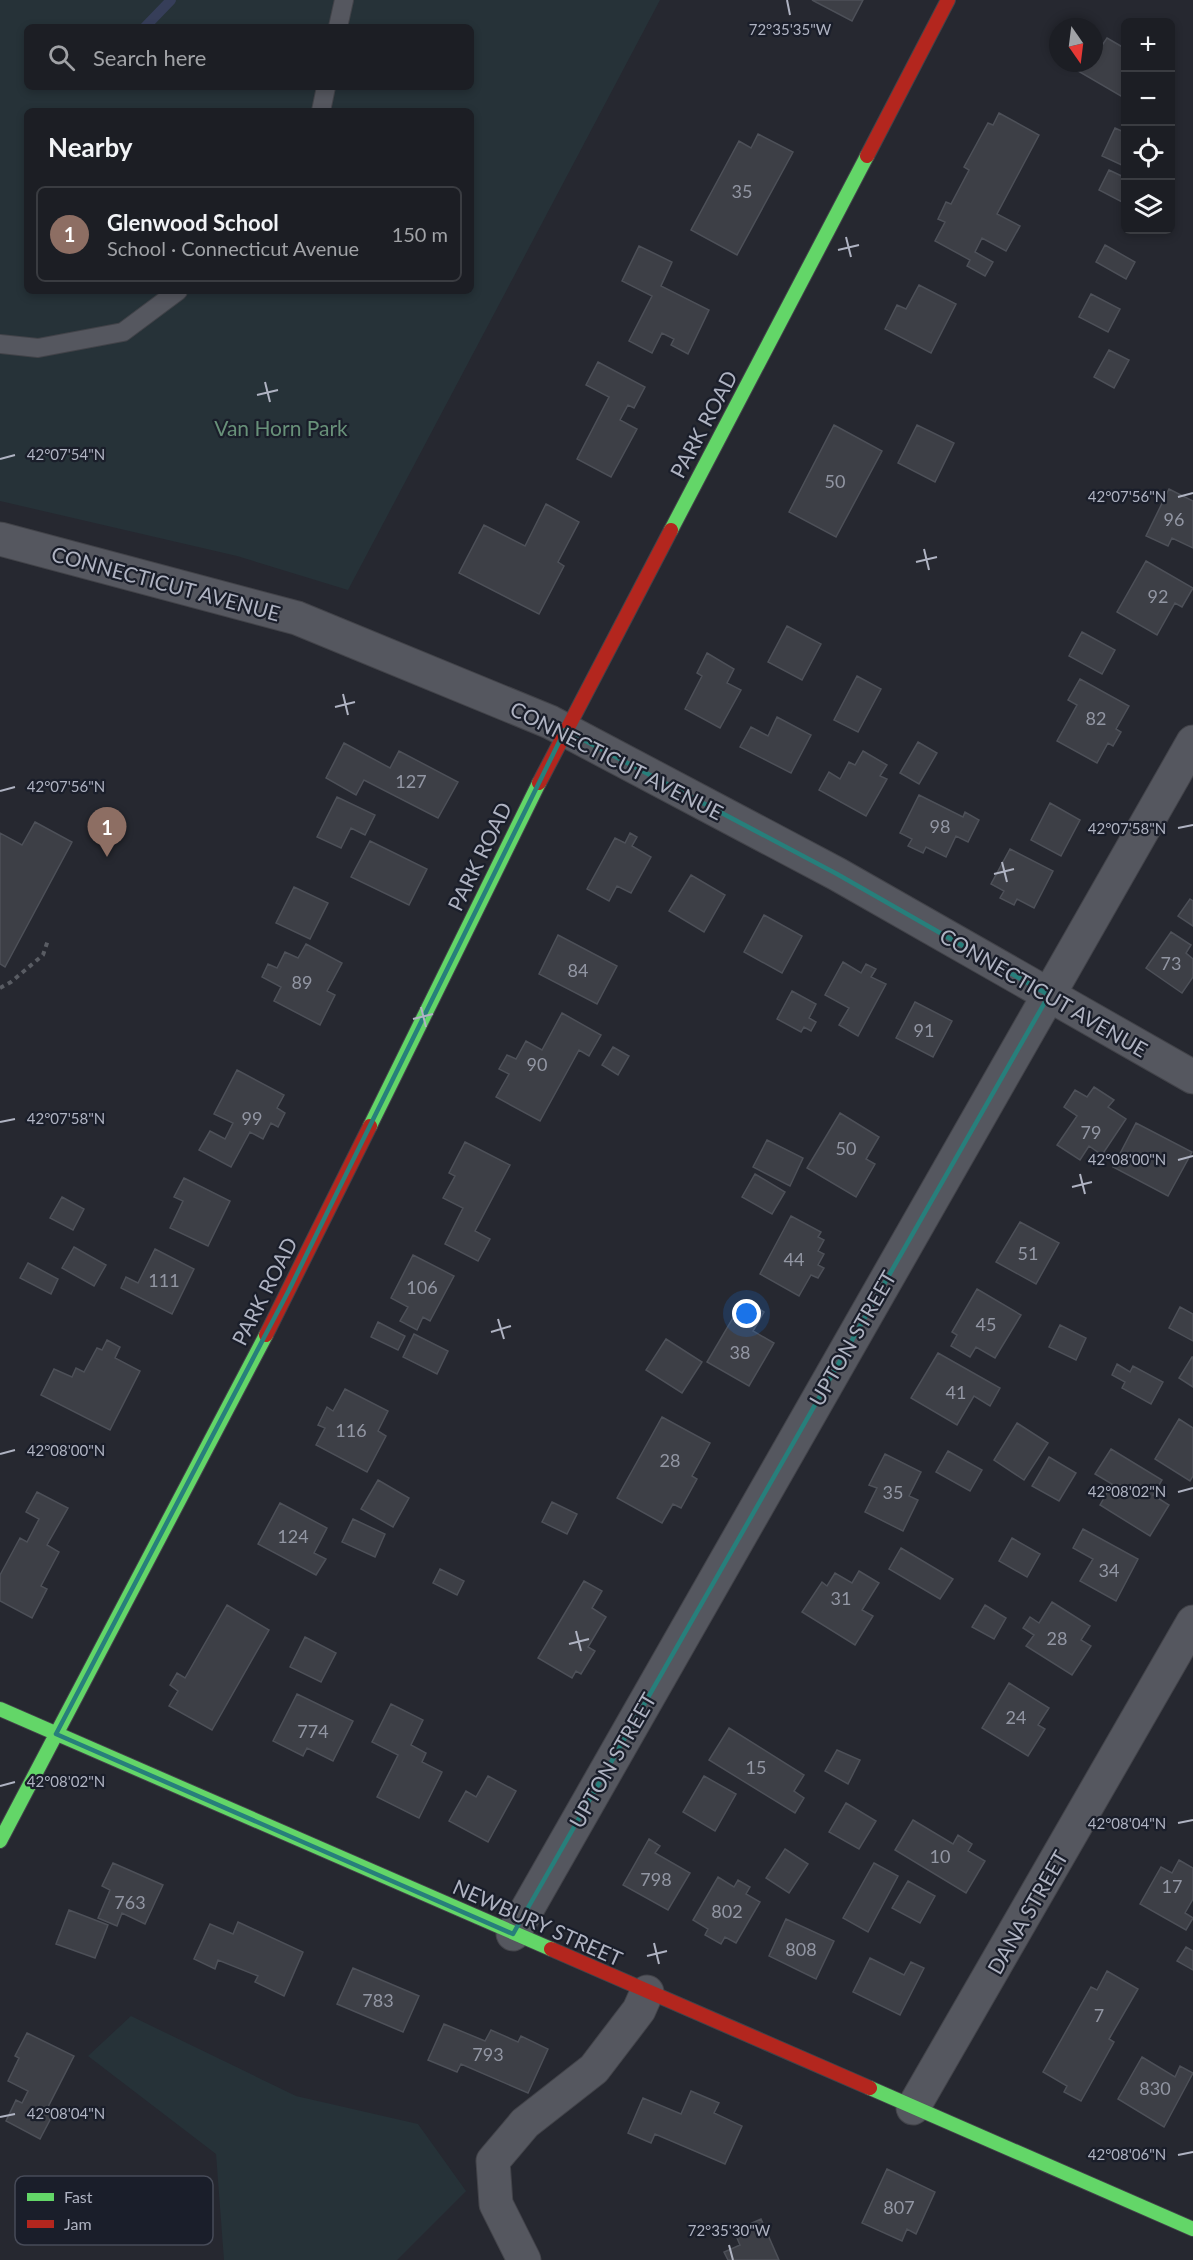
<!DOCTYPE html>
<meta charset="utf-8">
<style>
body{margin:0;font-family:Lato,sans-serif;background:#292b31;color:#f1f3f6}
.controls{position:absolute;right:18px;top:18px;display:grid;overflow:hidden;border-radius:9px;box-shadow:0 3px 9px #0003}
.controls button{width:54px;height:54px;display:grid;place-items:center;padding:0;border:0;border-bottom:2px solid #3a3c41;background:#1c1e24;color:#f1f3f6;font:30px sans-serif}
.compass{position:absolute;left:1049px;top:18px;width:54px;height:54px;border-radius:50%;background:#1c1e24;box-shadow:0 3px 9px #0003;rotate:166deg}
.you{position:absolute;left:747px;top:1314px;width:21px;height:21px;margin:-15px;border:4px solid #fff;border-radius:50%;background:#1a73e8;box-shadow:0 0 0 9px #1a73e833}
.badge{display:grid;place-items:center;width:39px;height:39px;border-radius:50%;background:#d93025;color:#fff;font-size:20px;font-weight:700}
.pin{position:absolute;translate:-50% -50px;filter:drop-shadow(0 2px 3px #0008)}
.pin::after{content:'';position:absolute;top:32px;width:21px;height:18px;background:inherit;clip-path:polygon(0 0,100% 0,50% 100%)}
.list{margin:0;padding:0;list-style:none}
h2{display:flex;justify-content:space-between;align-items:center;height:78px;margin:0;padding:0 24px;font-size:26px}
h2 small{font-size:20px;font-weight:400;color:#a0a2a6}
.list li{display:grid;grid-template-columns:39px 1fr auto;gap:18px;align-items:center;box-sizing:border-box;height:96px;margin:0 12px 12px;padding:0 12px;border:2px solid #3a3c41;border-radius:9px}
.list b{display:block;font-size:22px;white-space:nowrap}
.list p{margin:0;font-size:20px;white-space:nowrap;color:#a0a2a6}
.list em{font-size:20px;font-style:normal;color:#a0a2a6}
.icon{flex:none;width:33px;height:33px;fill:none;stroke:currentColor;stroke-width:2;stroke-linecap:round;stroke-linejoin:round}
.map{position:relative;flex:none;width:1193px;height:2260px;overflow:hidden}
.search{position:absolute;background:#1c1e24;box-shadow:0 3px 9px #0003;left:24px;top:24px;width:450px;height:66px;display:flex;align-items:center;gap:15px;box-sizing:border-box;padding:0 21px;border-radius:9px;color:#a0a2a6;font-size:22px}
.panel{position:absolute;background:#1c1e24;box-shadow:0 3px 9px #0003;left:24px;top:108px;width:450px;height:186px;border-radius:9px}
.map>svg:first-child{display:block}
.green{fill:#263238;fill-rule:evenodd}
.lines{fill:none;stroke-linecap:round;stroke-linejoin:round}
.stream{stroke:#363e59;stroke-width:10}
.building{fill:#3d3f46;stroke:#4d5058;stroke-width:1.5}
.lane-casing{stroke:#424349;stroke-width:20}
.street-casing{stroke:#424349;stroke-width:35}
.fast-casing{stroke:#424349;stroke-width:16}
.jam-casing{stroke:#424349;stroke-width:16}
.path{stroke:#595c63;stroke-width:4;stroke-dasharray:4.5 4.5;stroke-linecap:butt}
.lane{stroke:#55575f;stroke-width:18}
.street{stroke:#55575f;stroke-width:33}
.fast{stroke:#63d668;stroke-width:14}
.jam{stroke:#b3261e;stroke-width:14}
.marked{fill:none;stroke:#277f7b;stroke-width:4.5;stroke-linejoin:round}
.ticks{fill:none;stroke:#afb3c2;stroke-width:2}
.labels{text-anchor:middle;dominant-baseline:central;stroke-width:4.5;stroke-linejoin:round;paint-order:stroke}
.number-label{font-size:18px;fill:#9296a3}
.street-label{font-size:21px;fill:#afb3c2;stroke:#1a1e2a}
.park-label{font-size:21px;fill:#689179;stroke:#1a1e2a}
.key{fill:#1a1e2a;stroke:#474b58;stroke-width:1.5}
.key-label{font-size:16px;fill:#afb3c2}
.ticks-label{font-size:15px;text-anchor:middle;fill:#afb3c2;stroke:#1a1e2a;stroke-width:4.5;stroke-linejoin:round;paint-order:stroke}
</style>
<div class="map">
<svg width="1193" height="2260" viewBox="0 0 1193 2260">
<rect width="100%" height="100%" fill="#262830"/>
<path class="green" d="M0,0H660L348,590L237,556L0,501ZM27,27H471V87H27ZM27,111H471V291H27Z
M131,2016L296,2096L418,2124L466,2191L397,2260H224L216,2154L88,2056Z"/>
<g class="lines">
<path class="stream" d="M145,27L171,0"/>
</g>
<path class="building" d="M812,0H863L852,21Z
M1107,38L1126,49V99L1073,68L1077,63H1094V39L1103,44Z
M999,113L1039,135L997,214L1020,226L1006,251L982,238L975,252L993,262L985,276L967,266L970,260L935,241L945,222L938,219L946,202L951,204L969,170L964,167L988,123L993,125Z
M1115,128L1126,133V163L1124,166L1102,156Z
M758,134L793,152L737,255L691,230L739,141L751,148Z
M1109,170L1126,178V204L1099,190Z
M1105,245L1135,262L1126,279L1096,262Z
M639,246L672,262L661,286L709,310L688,354L671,345L674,339L662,333L652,353L629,341L652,296L622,281Z
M919,285L956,304L931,353L885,329L897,305L906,309Z
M1091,294L1120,309L1108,332L1079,317Z
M1109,350L1129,360L1114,388L1094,377Z
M598,362L645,387L634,408L628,405L620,420L637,429L611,477L577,459L609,397L586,385Z
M834,425L882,451L836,537L789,512Z
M917,425L954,443L935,482L898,463Z
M1169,489L1193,501V548L1172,538L1168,546L1146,536Z
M546,504L579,522L558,562L564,566L539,614L459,573L484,525L525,546Z
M1146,561L1193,588L1182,607L1175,603L1157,635L1117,612Z
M787,626L821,644L802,680L768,662Z
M1082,632L1115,650L1102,674L1069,656Z
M707,653L734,669L727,683L741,690L720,728L685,709L702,676L697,673Z
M857,676L881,689L858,732L834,720Z
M1080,679L1129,706L1116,729L1121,732L1113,746L1108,743L1097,763L1057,741L1077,705L1068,700Z
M777,717L811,735L791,773L740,747L751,727L768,736Z
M918,742L937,753L919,784L900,773Z
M344,743L390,768L399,751L458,782L438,818L364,780L356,795L326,778Z
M863,751L887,765L880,776L887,779L866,816L819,790L829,772L840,779L849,762L855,765Z
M919,795L963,817L965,812L979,820L968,842L956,836L946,857L926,847L923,853L908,846L912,839L900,833Z
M337,797L375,815L365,835L351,828L341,848L317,837Z
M1050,803L1080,820L1061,856L1031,840Z
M35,822L72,842L5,967L0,964V833L22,845Z
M630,833L637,837L632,846L651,857L631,893L617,886L609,901L587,889L615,838L625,843Z
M370,841L427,869L409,905L351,877Z
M1010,849L1053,871L1034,908L1017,899L1014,905L1000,898L1004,891L991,884Z
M691,875L725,895L704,932L669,911Z
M294,887L328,903L310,939L276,923Z
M1190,899L1193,901V926L1178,916Z
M764,915L802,936L782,973L744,952Z
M1171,932L1191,945L1186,953L1193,959V977L1182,993L1146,968Z
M558,935L617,966L597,1004L539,974Z
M306,944L342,963L327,991L335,995L320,1025L274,1001L281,987L262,977L268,964L277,968L285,952L298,958Z
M843,962L861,973L866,964L876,969L871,977L886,984L858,1036L839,1025L849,1008L825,995Z
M792,991L816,1004L809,1018L816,1022L811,1031L804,1027L801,1032L777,1019Z
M915,1002L952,1021L933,1057L896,1038Z
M562,1013L601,1035L589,1056L579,1050L540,1121L496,1097L509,1074L499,1069L507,1055L516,1059L526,1041L542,1050Z
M613,1047L629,1056L618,1075L602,1065Z
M237,1070L284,1095L277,1108L285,1113L278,1127L271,1123L263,1139L250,1132L231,1167L199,1150L210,1131L225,1139L233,1123L214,1114Z
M1094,1087L1114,1100L1108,1107L1126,1119L1102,1155L1089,1146L1080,1160L1057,1145L1077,1116L1064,1107L1075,1090L1087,1097Z
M840,1113L879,1137L866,1159L875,1164L856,1197L807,1168Z
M1136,1123L1192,1152L1168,1196L1113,1167Z
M767,1140L803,1158L790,1186L753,1167Z
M465,1142L510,1165L475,1231L490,1239L478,1261L445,1244L463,1208L443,1198L455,1176L449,1173Z
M755,1174L785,1192L772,1214L742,1197Z
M184,1178L230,1201L208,1246L170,1228L183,1201L174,1197Z
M62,1197L84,1209L73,1230L50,1218Z
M791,1216L821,1232L818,1237L824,1240L818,1251L824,1254L818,1265L824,1268L818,1278L811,1275L799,1296L760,1274Z
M1020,1222L1059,1243L1036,1284L996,1262Z
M74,1247L106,1265L94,1286L62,1268Z
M155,1249L194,1269L172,1314L121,1288L126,1277L138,1283Z
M413,1255L454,1276L430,1321L423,1317L417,1330L400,1321L408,1307L391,1298Z
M28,1263L58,1279L51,1294L20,1278Z
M977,1289L1021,1315L995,1358L976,1347L970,1357L951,1346L957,1335L952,1332Z
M748,1302L764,1312L753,1331L774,1343L749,1386L707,1362L734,1316L738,1319Z
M1180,1307L1193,1314V1341L1169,1328Z
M378,1322L405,1336L398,1350L371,1337Z
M1060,1325L1086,1338L1076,1360L1049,1347Z
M414,1334L448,1351L437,1374L403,1357Z
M666,1339L702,1362L682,1393L646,1370Z
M107,1340L120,1347L115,1358L140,1371L110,1430L41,1395L54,1369L72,1377L76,1368L84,1372L97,1348L102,1350Z
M938,1353L1000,1388L990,1406L974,1396L957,1425L911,1398Z
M1192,1357H1193V1387L1179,1378Z
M1117,1364L1130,1372L1133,1366L1163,1382L1151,1404L1122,1388L1125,1382L1112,1375Z
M345,1389L388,1411L378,1431L386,1436L367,1472L316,1445L325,1428L318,1425L327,1407L333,1411Z
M662,1417L710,1443L692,1476L697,1479L681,1508L673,1504L662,1523L617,1498Z
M1179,1419L1193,1428V1476L1190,1481L1155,1459Z
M1017,1423L1048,1443L1024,1480L994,1460Z
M1111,1449L1162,1480L1153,1495L1169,1505L1150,1536L1100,1505L1112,1484L1095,1474Z
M948,1451L982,1470L970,1491L936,1472Z
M885,1454L921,1472L909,1496L918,1500L903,1531L865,1512L877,1488L869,1485Z
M1049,1457L1076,1473L1059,1501L1032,1486Z
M378,1480L409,1498L393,1527L361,1509Z
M37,1492L68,1508L47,1545L59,1552L41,1586L47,1589L32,1618L0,1601V1575L20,1538L27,1542L39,1519L26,1512Z
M552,1502L577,1514L567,1534L542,1522Z
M280,1503L327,1528L314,1553L326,1559L316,1575L258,1544Z
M353,1519L385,1534L375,1557L342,1542Z
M1083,1529L1138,1559L1116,1601L1080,1581L1093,1559L1073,1548Z
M1012,1538L1040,1554L1027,1577L999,1561Z
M901,1548L953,1579L940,1599L889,1569Z
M440,1569L464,1581L457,1595L433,1583Z
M859,1571L879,1583L862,1610L873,1616L855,1645L802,1612L822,1582L827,1586L835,1573L852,1583Z
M584,1581L602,1591L592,1608L606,1617L588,1647L595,1651L581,1674L576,1671L572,1678L538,1658Z
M1052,1602L1090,1626L1081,1640L1091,1646L1072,1675L1026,1646L1034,1635L1023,1628L1030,1617L1039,1623Z
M227,1605L269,1630L212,1730L169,1706L178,1691L170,1685L177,1673L185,1678Z
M985,1605L1006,1618L994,1639L972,1627Z
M305,1637L336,1653L321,1682L290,1667Z
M1009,1683L1049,1708L1038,1725L1045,1729L1028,1756L982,1728Z
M297,1694L353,1721L333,1761L307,1748L303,1756L273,1741Z
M391,1704L423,1720L411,1745L426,1753L422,1762L442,1772L419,1818L377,1797L398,1755L372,1742Z
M729,1728L804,1775L794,1791L804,1798L795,1813L709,1760Z
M837,1750L860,1760L848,1784L825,1771Z
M488,1776L516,1791L488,1842L449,1821L466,1791L476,1797Z
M704,1776L736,1794L715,1831L683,1812Z
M846,1803L876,1821L859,1849L829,1832Z
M913,1820L953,1844L958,1835L972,1844L968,1851L985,1861L966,1893L895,1850Z
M649,1839L660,1846L655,1853L690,1873L668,1910L623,1885Z
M785,1849L808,1864L789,1893L766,1878Z
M1179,1860L1193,1868V1899L1185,1913L1193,1918L1186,1930L1140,1904L1161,1867L1172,1873Z
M113,1863L163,1885L145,1924L122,1913L117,1926L98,1918L110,1890L102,1886Z
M874,1863L898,1876L868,1932L843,1918Z
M718,1877L734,1887L738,1880L750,1887L746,1894L760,1902L736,1943L725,1937L721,1944L705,1935L708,1929L693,1920Z
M908,1881L935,1896L920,1923L892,1908Z
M69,1910L108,1925L95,1958L56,1944Z
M786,1919L834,1941L816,1979L769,1956Z
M238,1922L303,1952L284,1996L255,1982L258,1976L218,1960L215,1969L194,1959L210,1924L233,1934Z
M1186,1947L1193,1951V1970L1177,1961Z
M870,1958L904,1975L911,1962L924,1968L900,2015L853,1992Z
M353,1968L419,1996L403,2032L337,2004Z
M1107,1971L1138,1989L1109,2039L1114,2042L1081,2101L1064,2092L1067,2086L1043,2072L1091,1987L1097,1990Z
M444,2024L485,2041L491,2030L518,2042L521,2036L548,2049L528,2093L461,2064L457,2072L428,2060Z
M27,2033L74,2056L45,2113L52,2116L40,2139L6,2121L16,2100L22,2103L28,2091L8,2081L19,2058L15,2056Z
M1142,2057L1175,2077L1180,2066L1193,2073L1164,2127L1118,2099Z
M691,2091L719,2103L714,2113L742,2126L725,2164L655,2134L651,2143L628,2133L643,2098L681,2114Z
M887,2169L935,2192L916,2234L907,2229L902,2241L862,2223Z
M761,2219L779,2260H728L724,2252L740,2245L734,2231Z"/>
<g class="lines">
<defs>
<path id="lane" d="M338,27L344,0
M321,111L326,87
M0,344L38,348L123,332L178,291"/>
<path id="street" d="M0,539L297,618L550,722L837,874L1193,1077
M513,1934L1193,742
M913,2108L1193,1622
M524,2260L496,2204L493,2161L525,2123L594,2069L639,2010L647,1992"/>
<path id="fast" d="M671,530L867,156
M370,1126L539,783
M0,1709L551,1949
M0,1841L266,1335
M870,2088L1193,2229"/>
<path id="jam" d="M867,156L948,0
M539,783L671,530
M266,1335L370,1126
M551,1949L870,2088"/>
</defs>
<use href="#lane" class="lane-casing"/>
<use href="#street" class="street-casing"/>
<use href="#fast" class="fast-casing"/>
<use href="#jam" class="jam-casing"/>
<path class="path" d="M0,988L11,982L43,955L48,940"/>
<use href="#lane" class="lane"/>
<use href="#street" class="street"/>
<use href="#fast" class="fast"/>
<use href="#jam" class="jam"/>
</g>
<path class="marked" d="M565,730L837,874L1049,995L513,1934L56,1734L289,1290Z"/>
<path class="ticks" d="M787,0L790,15M846,237L851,257M838,250L859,245M265,382L270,402M257,395L278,390M0,459L15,455M1178,497L1193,493M924,549L929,570M916,562L937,557M343,694L348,715M335,707L355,702M0,791L15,787M1178,828L1193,825M1002,862L1007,882M994,874L1014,869M421,1007L426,1027M413,1019L433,1014M0,1122L15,1119M1178,1160L1193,1156M1080,1174L1085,1194M1072,1187L1092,1182M498,1319L504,1339M491,1332L511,1326M0,1454L15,1450M1178,1492L1193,1488M576,1631L581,1651M569,1644L589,1639M0,1786L15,1782M1178,1823L1193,1820M654,1943L659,1964M647,1956L667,1951M0,2117L15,2114M1178,2155L1193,2152M729,2245L733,2260"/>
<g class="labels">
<g class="number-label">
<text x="742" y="191">35</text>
<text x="835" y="481">50</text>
<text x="1174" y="519">96</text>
<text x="1158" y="596">92</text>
<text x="1096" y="718">82</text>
<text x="411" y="781">127</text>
<text x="940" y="826">98</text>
<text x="1171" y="963">73</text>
<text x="578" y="970">84</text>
<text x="302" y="982">89</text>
<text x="924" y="1030">91</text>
<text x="537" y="1064">90</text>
<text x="252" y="1118">99</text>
<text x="1091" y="1132">79</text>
<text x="846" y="1148">50</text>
<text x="1028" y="1253">51</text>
<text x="794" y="1259">44</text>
<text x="164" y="1280">111</text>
<text x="422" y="1287">106</text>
<text x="986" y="1324">45</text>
<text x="740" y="1352">38</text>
<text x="956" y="1392">41</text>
<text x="351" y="1430">116</text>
<text x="670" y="1460">28</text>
<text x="893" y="1492">35</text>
<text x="293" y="1536">124</text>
<text x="1109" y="1570">34</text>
<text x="841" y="1598">31</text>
<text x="1057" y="1638">28</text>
<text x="1016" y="1717">24</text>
<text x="313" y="1731">774</text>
<text x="756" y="1767">15</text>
<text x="940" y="1856">10</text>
<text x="656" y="1879">798</text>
<text x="1172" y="1886">17</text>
<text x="130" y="1902">763</text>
<text x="727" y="1911">802</text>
<text x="801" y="1949">808</text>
<text x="378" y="2000">783</text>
<text x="1099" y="2015">7</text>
<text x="488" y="2054">793</text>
<text x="1155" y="2088">830</text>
<text x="899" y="2207">807</text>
</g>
<g class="street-label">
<text transform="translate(703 424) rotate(-62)">PARK ROAD</text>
<text transform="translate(166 583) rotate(15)">CONNECTICUT AVENUE</text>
<text transform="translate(617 760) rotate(27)">CONNECTICUT AVENUE</text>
<text transform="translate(479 856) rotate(-64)">PARK ROAD</text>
<text transform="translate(1044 992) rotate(30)">CONNECTICUT AVENUE</text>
<text transform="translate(264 1291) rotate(-63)">PARK ROAD</text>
<text transform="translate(852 1338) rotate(-60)">UPTON STREET</text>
<text transform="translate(612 1760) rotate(-60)">UPTON STREET</text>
<text transform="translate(1027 1912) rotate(-60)">DANA STREET</text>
<text transform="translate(538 1922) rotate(24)">NEWBURY STREET</text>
</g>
<g class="park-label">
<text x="281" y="427">Van Horn Park</text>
</g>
</g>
<rect x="15" y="2176" width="198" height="69" rx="9" class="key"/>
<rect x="27" y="2193" width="27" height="8" fill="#63d668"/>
<rect x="27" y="2220" width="27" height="8" fill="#b3261e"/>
<g class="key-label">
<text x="64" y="2203">Fast</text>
<text x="64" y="2230">Jam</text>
</g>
<g class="ticks-label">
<text x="790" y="35">72°35'35"W</text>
<text x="66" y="460">42°07'54"N</text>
<text x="1127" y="502">42°07'56"N</text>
<text x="66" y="792">42°07'56"N</text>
<text x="1127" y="834">42°07'58"N</text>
<text x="66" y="1124">42°07'58"N</text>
<text x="1127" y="1165">42°08'00"N</text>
<text x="66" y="1456">42°08'00"N</text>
<text x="1127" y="1497">42°08'02"N</text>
<text x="66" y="1787">42°08'02"N</text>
<text x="1127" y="1829">42°08'04"N</text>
<text x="66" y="2119">42°08'04"N</text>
<text x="1127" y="2160">42°08'06"N</text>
<text x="729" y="2236">72°35'30"W</text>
</g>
</svg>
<div class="controls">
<button>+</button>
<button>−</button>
<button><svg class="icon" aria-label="locate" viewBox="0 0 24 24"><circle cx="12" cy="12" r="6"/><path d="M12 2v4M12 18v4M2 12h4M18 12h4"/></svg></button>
<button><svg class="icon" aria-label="layers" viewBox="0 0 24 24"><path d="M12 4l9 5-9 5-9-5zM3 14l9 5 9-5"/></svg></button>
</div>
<svg class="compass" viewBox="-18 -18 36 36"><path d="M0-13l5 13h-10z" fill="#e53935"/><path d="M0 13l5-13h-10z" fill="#a0a2a6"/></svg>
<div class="you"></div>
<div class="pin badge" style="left:107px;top:857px;background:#8d6e63">1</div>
<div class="search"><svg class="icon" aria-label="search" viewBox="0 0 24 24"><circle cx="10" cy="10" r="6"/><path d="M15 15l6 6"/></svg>Search here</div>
<section class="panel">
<h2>Nearby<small></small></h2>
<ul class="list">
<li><span class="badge" style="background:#8d6e63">1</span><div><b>Glenwood School</b><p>School · Connecticut Avenue</p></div><em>150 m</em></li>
</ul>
</section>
</div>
